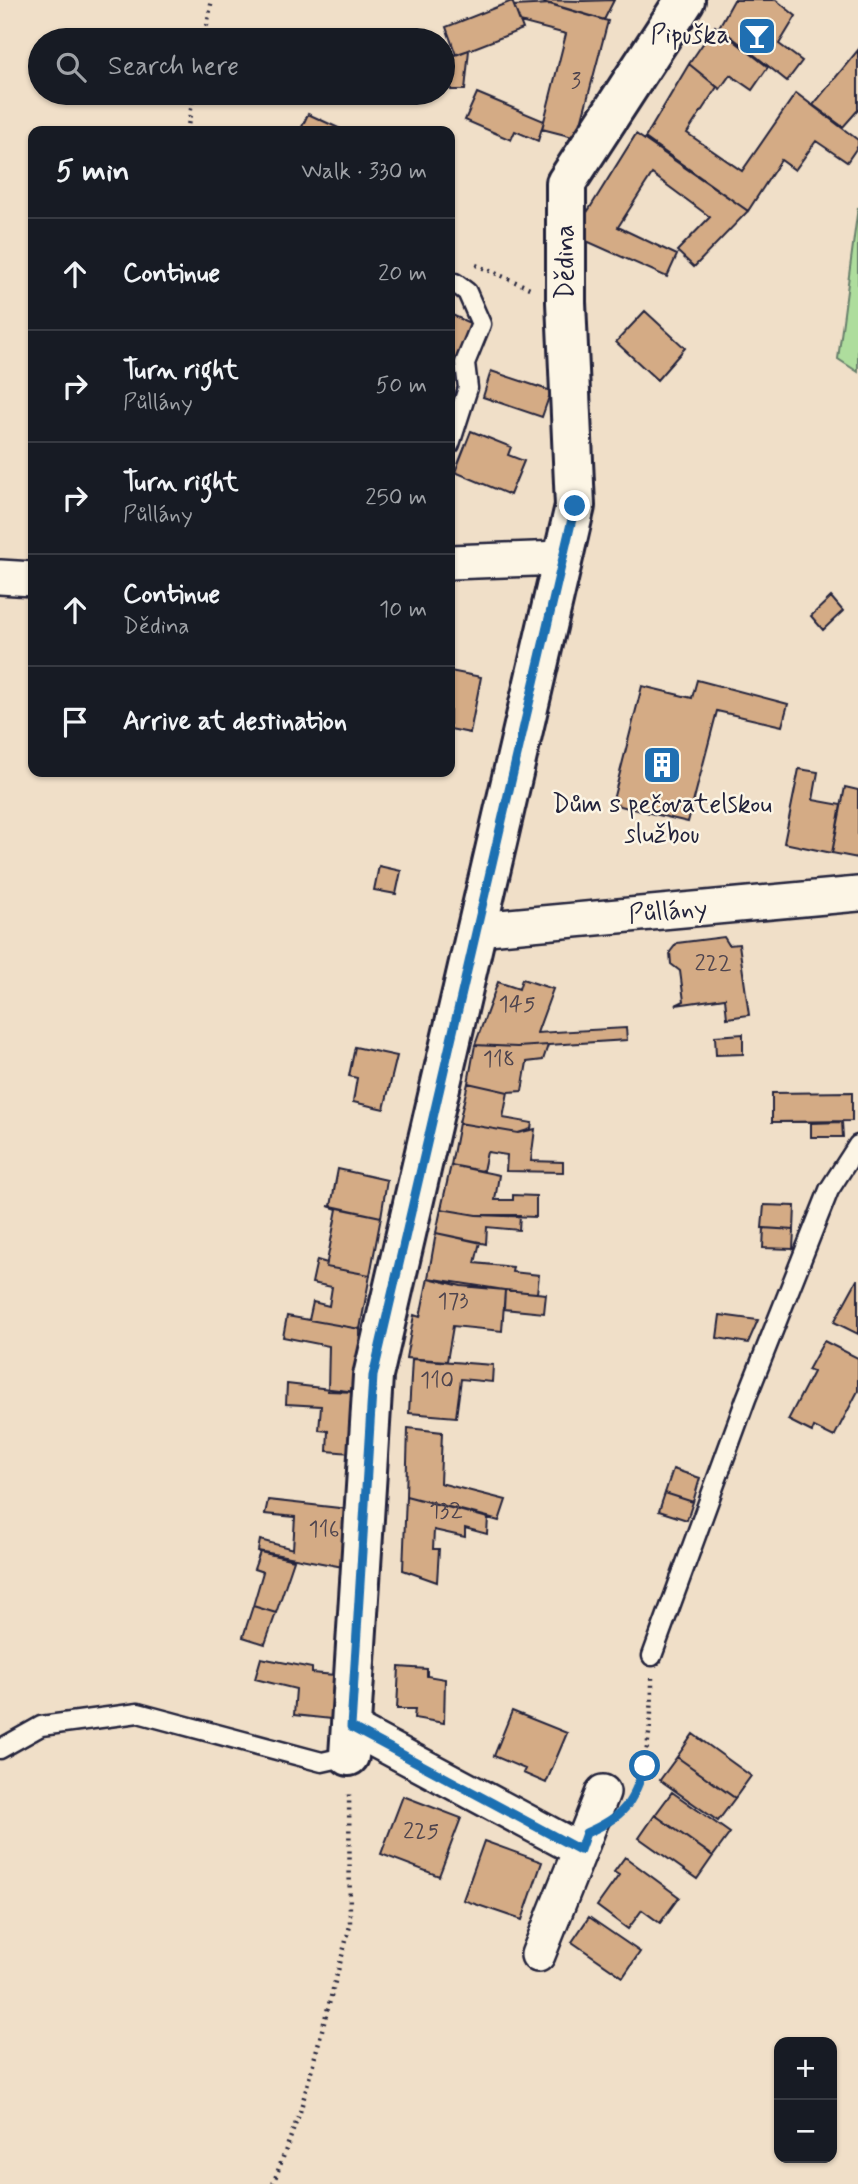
<!DOCTYPE html>
<meta charset="utf-8">
<style>
body{margin:0;font-family:Mynerve,sans-serif;background:#242831;color:#f1f3f6}
.controls{position:absolute;right:21px;bottom:21px;display:grid;overflow:hidden;border-radius:14px;box-shadow:0 2px 5px #0004}
.controls button{width:63px;height:63px;display:grid;place-items:center;padding:0;border:0;border-bottom:2px solid #363941;background:#171b24;color:#f1f3f6;font:35px sans-serif}
.stop{position:absolute;width:21px;height:21px;margin:-16px;border:5px solid #1f6fb2;border-radius:50%;background:#fff}
.stop.end{background:#1f6fb2;border-color:#fff;box-shadow:0 2px 7px #0008}
.list{margin:0;padding:0;list-style:none}
h2{display:flex;justify-content:space-between;align-items:center;height:91px;margin:0;padding:0 28px;font-size:30px}
h2 small{font-size:23px;font-weight:400;color:#9ea1a6}
.list li{display:grid;grid-template-columns:46px 1fr auto;gap:21px;align-items:center;box-sizing:border-box;height:112px;padding:0 28px;border-top:2px solid #363941}
.list b{display:block;font-size:26px;white-space:nowrap}
.list p{margin:0;font-size:23px;white-space:nowrap;color:#9ea1a6}
.list em{font-size:23px;font-style:normal;color:#9ea1a6}
.icon{flex:none;width:38px;height:38px;fill:none;stroke:currentColor;stroke-width:2;stroke-linecap:round;stroke-linejoin:round}
.map{position:relative;flex:none;width:858px;height:2184px;overflow:hidden}
.search{position:absolute;background:#171b24;box-shadow:0 2px 5px #0004;left:28px;top:28px;width:427px;height:77px;display:flex;align-items:center;gap:18px;box-sizing:border-box;padding:0 24px;border-radius:38px;color:#9ea1a6;font-size:26px}
.panel{position:absolute;background:#171b24;box-shadow:0 2px 5px #0004;left:28px;top:126px;width:427px;height:651px;border-radius:14px}
.map>svg:first-child{display:block}
.green{fill:#aedd9d;stroke:#68806c;stroke-width:2}
.building{fill:#d4ab85;stroke:#22223b;stroke-width:2}
.lines{fill:none;stroke-linecap:round;stroke-linejoin:round}
.lane-casing{stroke:#22223b;stroke-width:23}
.street-casing{stroke:#22223b;stroke-width:38}
.secondary-casing{stroke:#22223b;stroke-width:44}
.path{stroke:#22223b;stroke-width:4.5;stroke-dasharray:2 5;stroke-linecap:butt}
.lane{stroke:#fcf5e5;stroke-width:18}
.street{stroke:#fcf5e5;stroke-width:33}
.secondary{stroke:#fcf5e5;stroke-width:38}
.route{stroke:#1f6fb2;stroke-width:9}
.labels{text-anchor:middle;dominant-baseline:central;stroke-width:5;stroke-linejoin:round;paint-order:stroke}
.number-label{font-size:23px;fill:#4e444e}
.poi-label{font-size:26px;fill:#22223b;stroke:#fcf5e5;text-anchor:end}
.street-label{font-size:26px;fill:#22223b;stroke:#fcf5e5}
</style>
<div class="map">
<svg width="858" height="2184" viewBox="0 0 858 2184">
<rect width="100%" height="100%" fill="#f0dfc8"/>
<filter id="ink" filterUnits="userSpaceOnUse"><feTurbulence type="fractalNoise" baseFrequency=".0143" numOctaves="2"/><feDisplacementMap in="SourceGraphic" scale="14" xChannelSelector="R" yChannelSelector="G"/><feConvolveMatrix kernelMatrix="1 2 1 2 8 2 1 2 1" color-interpolation-filters="sRGB"/></filter>
<g filter="url(#ink)">
<path class="green" d="M858,207V372L838,359Z"/>
<path class="building" d="M536,0L583,1L614,0L604,20Z
M734,0H776L796,16L779,44L802,61L787,81L719,27Z
M512,1L523,29L456,55L446,27Z
M551,4L608,21L577,138L542,129L566,34L520,22L514,6Z
M715,26L768,67L752,90L730,75L720,89L689,64Z
M469,50L465,90H451L448,57Z
M858,50V110L843,127L813,105Z
M689,64L717,87L687,133L742,171L796,93L858,140V146L847,162L816,141L795,170L781,160L748,211L645,138Z
M477,93L544,121L538,141L515,131L511,140L465,120Z
M308,114L345,131H300Z
M636,134L748,211L694,267L677,251L710,217L652,174L618,227L677,255L667,277L573,235Z
M645,311L685,348L657,380L616,342Z
M450,314L472,324L450,388Z
M491,371L551,391L542,417L483,397Z
M471,431L511,447L508,455L524,461L510,495L455,472Z
M831,597L843,611L823,630L811,616Z
M450,671L481,677L470,733L450,729Z
M697,680L788,704L782,726L717,711L688,822L612,804L642,686L692,698Z
M799,769L818,772L813,800L841,805L832,853L784,843Z
M845,787L858,790V858L832,853Z
M379,866L401,871L396,894L374,890Z
M724,937L729,945L739,944L749,1015L727,1018L725,998L676,1005L684,1001L680,971L671,964L670,952L677,943Z
M522,979L553,989L537,1033L626,1028L627,1040L517,1047L475,1045L498,982L519,989Z
M743,1034V1054L716,1055L715,1036Z
M475,1045L517,1047L548,1045L543,1060L527,1062L522,1091L508,1092L468,1083Z
M355,1047L397,1056L384,1109L353,1102L357,1078L349,1076Z
M468,1083L508,1092L503,1118L532,1123L531,1129L518,1133L459,1123Z
M852,1092V1121L772,1122V1093Z
M842,1122L843,1137H811V1123Z
M459,1123L518,1133L535,1129L531,1161L563,1162V1172L506,1171L507,1155L487,1152L483,1171L451,1165Z
M451,1165L499,1175L495,1200H513V1195L536,1196V1217L476,1215L441,1209Z
M338,1169L387,1180L381,1217L331,1206Z
M764,1205L795,1206L794,1230L762,1228Z
M328,1206L381,1217L370,1275L326,1267L337,1209Z
M441,1209L476,1215H520L519,1230L487,1227L486,1244L436,1233Z
M764,1228L794,1230L793,1249L763,1248Z
M436,1233L480,1242L475,1263L513,1267L512,1272L539,1275L537,1293L461,1286L428,1278Z
M317,1260L327,1263L326,1267L370,1275L360,1329L309,1320L313,1302L329,1306L332,1287L312,1283Z
M428,1278L505,1290L502,1331L453,1326L447,1361L406,1358L414,1315L420,1317Z
M857,1280H858V1334L834,1322Z
M505,1290L546,1294L544,1313L504,1309Z
M720,1315L758,1320L748,1343L717,1338Z
M287,1316L360,1329L356,1392L328,1391L329,1346L283,1337Z
M824,1341L858,1358V1391L834,1437L814,1427L812,1432L788,1420L813,1372L808,1370Z
M412,1359L493,1365L492,1382L461,1379L456,1417L409,1413Z
M287,1384L356,1392L351,1453L327,1451L328,1431L319,1430L321,1406L286,1404Z
M408,1428L442,1432L440,1483L506,1500L499,1521L406,1496Z
M673,1469L700,1478L693,1502L665,1493Z
M665,1493L693,1502L687,1520L659,1511Z
M406,1496L488,1517L487,1534L465,1528V1537L434,1530L433,1549H439L437,1582L403,1570Z
M268,1500L348,1509L343,1567L258,1551L260,1540L293,1549L295,1517L265,1514Z
M260,1552L294,1560L276,1613L253,1606L263,1572L254,1569Z
M253,1606L276,1613L265,1644L243,1637Z
M261,1658L312,1668V1673L335,1675L331,1719L294,1715L296,1689L255,1679Z
M399,1667L427,1669V1676L445,1679L444,1723L414,1718L415,1709H397Z
M512,1711L567,1733L546,1783L523,1773L525,1769L494,1756Z
M693,1734L751,1776L735,1798L677,1757Z
M677,1757L735,1798L718,1821L660,1780Z
M672,1792L730,1833L713,1856L655,1815Z
M403,1796L461,1818L439,1876L381,1854Z
M655,1815L713,1856L697,1879L639,1838Z
M484,1841L542,1862L522,1920L463,1900Z
M625,1857L679,1897L660,1923L642,1910L628,1929L597,1906L619,1875L614,1872Z
M589,1917L640,1952L623,1977L572,1942Z"/>
<g class="lines">
<defs>
<path id="lane" d="M450,444L468,388L465,363L481,324L467,292L455,283
M652,1656L746,1399L829,1190L858,1145
M0,1749L41,1726L138,1713L322,1762L349,1756"/>
<path id="street" d="M450,562L562,558
M0,577L33,579
M477,929L858,894
M350,1727L580,1850L538,1955
M580,1850L603,1792"/>
<path id="secondary" d="M349,1756L373,1376L575,506L566,302V183L685,0"/>
</defs>
<use href="#lane" class="lane-casing"/>
<use href="#street" class="street-casing"/>
<use href="#secondary" class="secondary-casing"/>
<path class="path" d="M204,40L212,0
M187,131L194,93
M476,265L532,289
M636,1790C649,1753 652,1717 652,1678
M273,2184L300,2112L350,1926L349,1790"/>
<use href="#lane" class="lane"/>
<use href="#street" class="street"/>
<use href="#secondary" class="secondary"/>
</g>
</g>
<g class="lines" filter="url(#ink)">
<path class="route" d="M575,506L373,1376L351,1727L580,1850L586,1833C625,1816 631,1805 645,1766"/>
</g>
<defs>
<symbol id="bar-square" viewBox="-11 -11 22 22"><rect x="-9" y="-9" width="18" height="18" rx="4" fill="#1f6fb2" stroke="#fcf5e5"/><path d="M-6-5H6L.8 .8V4.5H3.5V6h-7V4.5H-.8V.8Z" fill="#fff"/></symbol>
<symbol id="building-square" viewBox="-11 -11 22 22"><rect x="-9" y="-9" width="18" height="18" rx="4" fill="#1f6fb2" stroke="#fcf5e5"/><path d="M-4-6H4V6H1V3H-1V6H-4ZM-2.5-4.3h1.7v1.8h-1.7ZM.8-4.3h1.7v1.8H.8ZM-2.5-1h1.7V.8h-1.7ZM.8-1h1.7V.8H.8Z" fill="#fff"/></symbol>
</defs>
<g fill-rule="evenodd">
<use href="#bar-square" x="735" y="14" width="44" height="44"/>
<use href="#building-square" x="640" y="743" width="44" height="44"/>
</g>
<g class="labels">
<g class="number-label">
<text x="576" y="82">3</text>
<text x="713" y="964">222</text>
<text x="517" y="1005">145</text>
<text x="499" y="1060">118</text>
<text x="453" y="1302">173</text>
<text x="437" y="1381">110</text>
<text x="446" y="1511">132</text>
<text x="324" y="1530">116</text>
<text x="421" y="1832">225</text>
</g>
<g class="poi-label">
<text x="730" y="36">Pipuška</text>
<text x="662" y="805" text-anchor="middle">Dům s pečovatelskou<tspan x="662" dy="30">službou</tspan></text>
</g>
<g class="street-label">
<text transform="translate(566 262) rotate(-90)">Dědina</text>
<text transform="translate(668 912) rotate(-5)">Půllány</text>
</g>
</g>
</svg>
<div class="controls">
<button>+</button>
<button>−</button>
</div>
<div class="stop" style="left:645px;top:1766px"></div>
<div class="stop end" style="left:575px;top:506px"></div>
<div class="search"><svg class="icon" aria-label="search" viewBox="0 0 24 24"><circle cx="10" cy="10" r="6"/><path d="M15 15l6 6"/></svg>Search here</div>
<section class="panel">
<h2>5 min<small>Walk · 330 m</small></h2>
<ul class="list">
<li><svg class="icon" aria-label="ahead" viewBox="0 0 24 24"><path d="M12 20V5M6 11l6-6 6 6"/></svg><div><b>Continue</b></div><em>20 m</em></li>
<li><svg class="icon" aria-label="right" viewBox="0 0 24 24"><path d="M7 20v-9h11M14 6l5 5-5 5"/></svg><div><b>Turn right</b><p>Půllány</p></div><em>50 m</em></li>
<li><svg class="icon" aria-label="right" viewBox="0 0 24 24"><path d="M7 20v-9h11M14 6l5 5-5 5"/></svg><div><b>Turn right</b><p>Půllány</p></div><em>250 m</em></li>
<li><svg class="icon" aria-label="ahead" viewBox="0 0 24 24"><path d="M12 20V5M6 11l6-6 6 6"/></svg><div><b>Continue</b><p>Dědina</p></div><em>10 m</em></li>
<li><svg class="icon" aria-label="arrive" viewBox="0 0 24 24"><path d="M6 21V4h12l-3 4 3 4H6"/></svg><div><b>Arrive at destination</b></div></li>
</ul>
</section>
</div>
